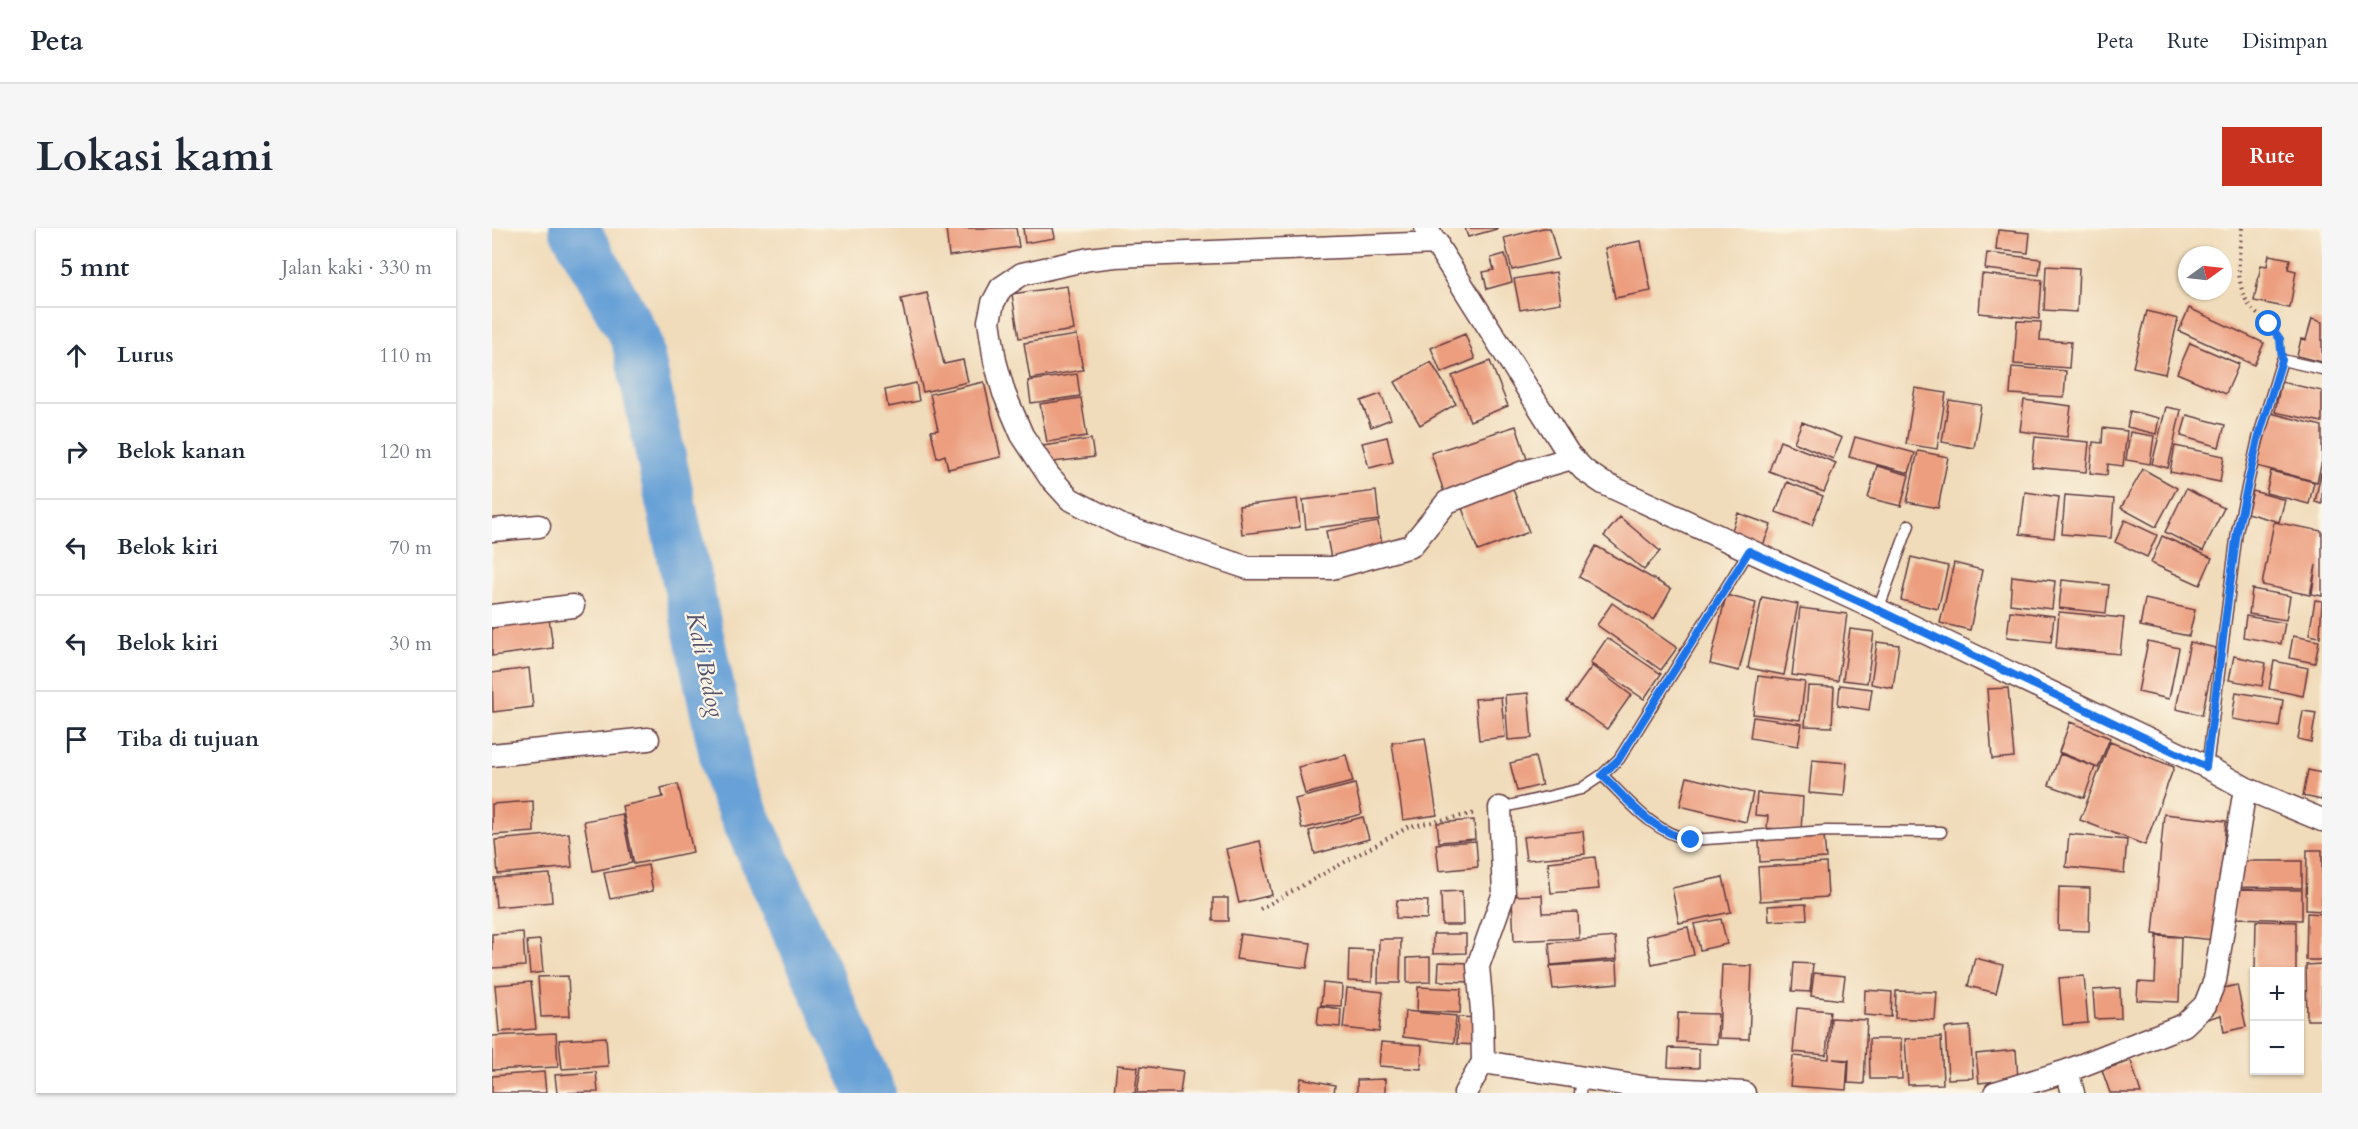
<!DOCTYPE html>
<html lang="id">
<meta charset="utf-8">
<style>
body{margin:0;font-family:Cardo,serif;background:#f6f6f7;color:#1f2937}
.controls{position:absolute;right:18px;bottom:18px;display:grid;overflow:hidden;border-radius:0px;box-shadow:0 2px 4px #0004}
.controls button{width:54px;height:54px;display:grid;place-items:center;padding:0;border:0;border-bottom:2px solid #e0e1e3;background:#fff;color:#1f2937;font:30px sans-serif}
.compass{position:absolute;left:1686px;top:18px;width:54px;height:54px;border-radius:50%;background:#fff;box-shadow:0 2px 4px #0004;rotate:75deg}
.stop{position:absolute;width:18px;height:18px;margin:-14px;border:4px solid #1a73e8;border-radius:50%;background:#fff}
.stop.end{background:#1a73e8;border-color:#fff;box-shadow:0 2px 6px #0008}
.list{margin:0;padding:0;list-style:none}
h2{display:flex;justify-content:space-between;align-items:center;height:78px;margin:0;padding:0 24px;font-size:26px}
h2 small{font-size:20px;font-weight:400;color:#747a83}
.list li{display:grid;grid-template-columns:39px 1fr auto;gap:18px;align-items:center;box-sizing:border-box;height:96px;padding:0 24px;border-top:2px solid #e0e1e3}
.list b{display:block;font-size:22px;white-space:nowrap}
.list em{font-size:20px;font-style:normal;color:#747a83}
.icon{flex:none;width:33px;height:33px;fill:none;stroke:currentColor;stroke-width:2;stroke-linecap:round;stroke-linejoin:round}
.map{position:relative;flex:none;width:1830px;height:865px;overflow:hidden;border-radius:0px}
header{display:flex;align-items:center;gap:36px;box-sizing:border-box;height:84px;padding:0 30px;background:#fff;border-bottom:2px solid #e0e1e3}
header strong{font-size:28px}
nav{display:flex;gap:33px;margin-inline-start:auto;font-size:21px}
.intro{display:flex;align-items:center;justify-content:space-between;box-sizing:border-box;height:144px;padding:0 36px}
h1{margin:0;font-size:42px}
.button{padding:15px 27px;border-radius:0px;background:#c8321e;color:#fff;font-size:21px;font-weight:700}
main{display:flex;gap:36px;padding:0 36px}
aside{flex:1;background:#fff;border-radius:0px;box-shadow:0 2px 4px #0004}
.map>svg:first-child{display:block}
.lines{fill:none;stroke-linecap:round;stroke-linejoin:round}
.river{stroke:#68a1d7;stroke-width:50}
.building{fill:#ec9e7f}
.service-casing{stroke:#633b40;stroke-width:13}
.minor-casing{stroke:#633b40;stroke-width:25}
.path{stroke:#633b40;stroke-width:4;stroke-dasharray:1.5 4.5;stroke-linecap:butt}
.service{stroke:#fff;stroke-width:10}
.minor{stroke:#fff;stroke-width:22}
.route{stroke:#1a73e8;stroke-width:8}
.labels{text-anchor:middle;dominant-baseline:central;stroke-width:4.5;stroke-linejoin:round;paint-order:stroke}
.water-label{font-size:24px;font-style:italic;fill:#565370;stroke:#fcf5e5}
</style>
<header>
<strong>Peta</strong>
<nav><a>Peta</a><a>Rute</a><a>Disimpan</a></nav>
</header>
<div class="intro"><h1>Lokasi kami</h1><a class="button">Rute</a></div>
<main>
<aside>
<h2>5 mnt<small>Jalan kaki · 330 m</small></h2>
<ul class="list">
<li><svg class="icon" aria-label="ahead" viewBox="0 0 24 24"><path d="M12 20V5M6 11l6-6 6 6"/></svg><div><b>Lurus</b></div><em>110 m</em></li>
<li><svg class="icon" aria-label="right" viewBox="0 0 24 24"><path d="M7 20v-9h11M14 6l5 5-5 5"/></svg><div><b>Belok kanan</b></div><em>120 m</em></li>
<li><svg class="icon" aria-label="left" viewBox="0 0 24 24"><path d="M17 20v-9H6M10 6l-5 5 5 5"/></svg><div><b>Belok kiri</b></div><em>70 m</em></li>
<li><svg class="icon" aria-label="left" viewBox="0 0 24 24"><path d="M17 20v-9H6M10 6l-5 5 5 5"/></svg><div><b>Belok kiri</b></div><em>30 m</em></li>
<li><svg class="icon" aria-label="arrive" viewBox="0 0 24 24"><path d="M6 21V4h12l-3 4 3 4H6"/></svg><div><b>Tiba di tujuan</b></div></li>
</ul>
</aside>
<div class="map">
<svg width="1830" height="865" viewBox="0 0 1830 865">
<rect width="100%" height="100%" fill="#fcf5e5"/>
<filter id="ink" filterUnits="userSpaceOnUse"><feTurbulence type="fractalNoise" baseFrequency=".0167" numOctaves="2"/><feDisplacementMap in="SourceGraphic" scale="12" xChannelSelector="R" yChannelSelector="G"/><feConvolveMatrix kernelMatrix="1 2 1 2 8 2 1 2 1" color-interpolation-filters="sRGB"/></filter>
<filter id="wash" filterUnits="userSpaceOnUse"><feTurbulence type="fractalNoise" baseFrequency=".008" numOctaves="4" result="noise"/><feDisplacementMap in="SourceGraphic" scale="24" xChannelSelector="R" yChannelSelector="G"/><feGaussianBlur stdDeviation="1.35" result="paint"/><feColorMatrix in="noise" values="0 0 0 0 0 0 0 0 0 0 0 0 0 0 0 0 0 1.4 0 .05"/><feComposite in="paint" operator="in"/></filter>
<g filter="url(#wash)">
<rect width="100%" height="100%" fill="#f0dbba"/>
<g class="lines">
<path class="river" d="M82,0L144,111L238,555L379,865"/>
</g>
<g id="blocks">
<path class="building" d="M454,0H524L527,19L457,28Z
M531,0H561L563,10L533,15Z
M973,0H1005V1L976,9Z
M1051,0H1058L1066,31L1020,42L1012,10Z
M1506,2L1538,5L1536,25L1504,22Z
M1149,13L1159,63L1123,70L1113,20Z
M1495,25L1549,31L1547,47L1493,41Z
M1013,26L1020,54L995,61L991,44L1002,42L999,30Z
M1777,27L1798,31L1796,41L1804,43L1798,80L1762,73L1769,37L1775,38Z
M1554,38L1587,40L1585,84L1552,82Z
M1064,44L1069,75L1028,82L1022,51Z
M1490,46L1550,52L1547,91L1487,85Z
M575,58L582,102L527,110L520,66Z
M435,65L452,136L471,132L476,154L431,164L409,71Z
M1697,80L1772,115L1762,137L1687,103Z
M1655,83L1686,91L1673,146L1641,139Z
M1820,91L1830,94V134L1805,128L1809,111L1814,112Z
M1525,93L1549,94L1548,112L1579,114L1577,140L1522,136Z
M973,106L983,131L949,145L939,120Z
M585,107L591,142L538,151L532,115Z
M1698,115L1747,136L1734,166L1685,145Z
M998,133L1016,178L978,193L960,148Z
M939,134L964,176L928,197L903,154Z
M1520,139L1574,143L1572,169L1518,166Z
M585,146L588,168L539,175L536,153Z
M492,154L509,229L456,241L453,227L445,230L439,203L446,202L438,166Z
M1789,154L1830,163V194L1783,184Z
M424,155L427,173L396,179L393,162Z
M1423,160L1454,165L1445,221L1414,216Z
M889,166L899,191L879,199L869,173Z
M589,170L595,208L555,214L548,176Z
M1457,172L1489,177L1482,220L1450,214Z
M1532,172L1579,178L1575,209L1528,203Z
M1674,179L1689,182L1676,240L1660,236Z
M1638,183L1667,190L1664,206L1635,199Z
M1779,185L1830,198V233L1825,254L1765,238Z
M1695,187L1733,197L1727,219L1689,208Z
M1310,194L1350,210L1341,231L1302,214Z
M1024,198L1037,237L952,264L939,225Z
M1611,200L1635,203L1631,238L1616,236L1615,247L1598,245L1601,214L1610,215Z
M1638,204L1662,208L1658,236L1634,232Z
M895,209L901,234L877,240L870,215Z
M1363,209L1423,225L1417,245L1357,229Z
M1543,209L1597,214L1594,244L1540,239Z
M599,211L602,229L553,235L551,218Z
M1288,213L1344,235L1332,264L1277,243Z
M1683,218L1732,228L1728,254L1678,244Z
M1426,223L1456,229L1446,280L1415,274Z
M1385,238L1417,247L1409,278L1376,270Z
M1651,241L1685,260L1664,299L1629,280Z
M1779,243L1822,254L1817,276L1774,265Z
M1829,245L1830,246V276L1823,274Z
M1018,253L1037,304L986,323L967,272Z
M1295,254L1331,268L1320,297L1284,284Z
M1694,261L1732,280L1711,323L1673,304Z
M884,263L887,292L814,301L811,272Z
M1761,263L1793,272L1787,294L1755,285Z
M1533,264L1567,269L1562,310L1528,306Z
M1573,267L1622,271L1619,310L1570,306Z
M805,271L808,299L750,306L747,278Z
M1246,285L1279,297L1271,317L1239,305Z
M1128,289L1168,323L1152,342L1112,308Z
M1633,292L1665,307L1655,329L1623,314Z
M886,294L891,322L839,331L834,303Z
M1782,294L1830,303V368L1820,366L1824,337L1818,367L1770,357Z
M1670,308L1720,330L1708,357L1659,335Z
M1104,318L1179,361L1162,392L1087,349Z
M1419,329L1456,338L1446,381L1409,372Z
M1462,335L1490,342L1478,402L1448,395Z
M1520,348L1563,353L1560,381L1518,376Z
M1570,352L1617,357L1614,385L1567,380Z
M1760,361L1798,368L1794,392L1757,386Z
M1234,367L1264,375L1247,443L1218,436Z
M1270,369L1306,376L1292,447L1256,440Z
M1653,371L1703,382L1697,408L1648,398Z
M1823,372L1830,373L1828,409L1817,407Z
M1120,375L1185,420L1169,442L1105,397Z
M1308,380L1355,386L1346,453L1300,447Z
M1518,383L1562,388L1559,414L1515,409Z
M1567,384L1632,390L1628,426L1564,420Z
M1754,388L1793,395L1789,416L1751,409Z
M57,390L61,420L0,428V397Z
M1358,401L1382,404L1375,455L1351,452Z
M1801,408L1827,413L1823,435L1797,430Z
M1115,410L1169,446L1152,471L1098,435Z
M1656,413L1687,420L1677,471L1646,464Z
M1385,414L1407,417L1401,460L1379,456Z
M1698,414L1724,420L1710,487L1684,481Z
M1742,428L1774,435L1770,458L1737,452Z
M1782,433L1816,440L1811,468L1777,461Z
M1100,438L1139,467L1115,501L1075,473Z
M37,440L41,479L1,484L0,445Z
M1266,448L1313,454L1308,492L1261,486Z
M1348,457L1380,461L1377,482L1346,477Z
M1316,458L1342,459L1340,499L1313,498Z
M1516,460L1522,529L1500,531L1495,461Z
M1744,464L1791,472L1787,499L1740,491Z
M1036,465L1040,510L1016,512L1013,467Z
M1009,469L1013,509L987,512L983,471Z
M1811,483L1824,485L1819,514L1806,511Z
M1261,489L1310,496L1306,518L1258,510Z
M1578,494L1618,510L1606,540L1567,524Z
M933,510L945,587L911,592L900,515Z
M1618,514L1682,539L1653,617L1588,592Z
M1568,526L1603,539L1592,570L1557,557Z
M854,527L861,554L813,566L806,539Z
M1043,529L1050,557L1025,563L1018,535Z
M1320,532L1355,535L1352,568L1317,565Z
M1816,542L1830,545V572L1811,568Z
M1195,549L1261,565L1254,594L1188,578Z
M186,556L201,624L142,636L130,578L171,569L169,560Z
M863,556L870,586L810,601L803,571Z
M1265,565L1311,569L1309,603L1275,600L1276,588L1263,587Z
M41,573L42,604L0,607V576Z
M130,586L140,635L101,643L92,593Z
M1672,586L1734,593L1723,712L1661,706Z
M871,589L877,611L823,626L817,603Z
M982,592L983,611L947,614L945,595Z
M1091,603L1093,626L1034,632L1031,609Z
M77,605L80,639L6,646L3,612Z
M1577,606L1635,612L1632,645L1574,639Z
M1332,608L1334,630L1268,634L1267,612Z
M768,613L780,667L747,675L734,621Z
M984,613L986,639L947,643L944,616Z
M1815,622H1830V683L1814,682Z
M1103,629L1107,661L1059,665L1056,634Z
M1748,633H1810V660L1748,659Z
M1334,635L1336,669L1268,673L1266,639Z
M156,637L161,663L118,671L112,645Z
M58,646L60,674L4,679L2,650Z
M1231,649L1239,684L1187,695L1180,660Z
M1567,659L1598,660L1597,703L1566,702Z
M1742,661L1810,662V692L1742,690Z
M970,663L971,697H950L949,664Z
M1050,667L1051,685L1086,684L1087,710L1022,713L1020,668Z
M721,670H736V693H721Z
M905,672L936,673L935,691L904,690Z
M1314,676L1315,691L1277,693L1276,678Z
M1815,685L1830,686V732H1814Z
M1229,691L1235,716L1208,722L1202,696Z
M1764,693L1804,694V744L1763,743Z
M1196,699L1202,727L1160,736L1154,708Z
M31,704L33,738L0,740V706Z
M748,706L819,715L815,740L744,731Z
M941,706H974V725L941,726Z
M1665,708L1689,709L1687,774L1645,772L1646,754L1663,755Z
M1123,709L1125,731L1059,737L1057,715Z
M887,711H909L908,755H886Z
M48,712L51,744L38,746L35,713Z
M857,721L881,722L880,754L856,753Z
M938,729V754L915,755V730Z
M1483,730L1511,737L1504,765L1476,758Z
M1125,733L1126,755L1061,761L1058,738Z
M947,734L979,735V754L946,753Z
M1302,735L1321,736L1318,764L1300,763Z
M1830,736V792H1815L1814,737Z
M1230,737L1260,738L1257,811L1227,810Z
M1322,745L1353,748L1350,772L1319,768Z
M76,748L78,788L49,789L46,749Z
M1592,748L1596,795L1571,797L1567,750Z
M39,754L44,801L7,804L3,757Z
M831,755L850,757L849,778L829,777Z
M1745,757L1754,799L1732,804L1729,787L1715,791L1712,779L1726,776L1723,762Z
M926,759L969,761L968,785L925,783Z
M855,760L891,764L887,804L851,800Z
M1628,760L1629,790L1603,791L1601,762Z
M1373,762L1400,764L1399,789L1372,787Z
M1404,763L1445,764L1443,792L1403,790Z
M827,778L849,781L848,799L825,797Z
M1305,780L1338,783L1334,827L1301,824Z
M913,783L964,788L962,815L911,809Z
M1186,785L1226,786L1225,816L1185,814Z
M966,789L988,790L987,817L965,816Z
M1339,790L1375,792L1372,856L1356,855L1357,832L1341,831L1356,833L1354,862L1298,858L1301,828L1337,831Z
M1478,798L1481,850L1456,851L1453,800Z
M64,805L66,839L0,842V808Z
M114,809L116,838L70,841L67,812Z
M1449,809L1451,856L1416,857L1413,811Z
M1377,811H1409L1410,851H1378Z
M889,814L930,817L929,841L887,838Z
M1177,820L1207,821V840L1176,839Z
M1524,822L1526,851L1487,855L1484,826Z
M1639,833L1649,865H1618L1610,842Z
M625,837L646,839L643,865H622Z
M649,838L691,843L688,865H645Z
M52,844L54,865H0V848Z
M104,844L106,864L65,865L63,847Z
M809,850L843,857L842,865H806Z
M893,851V865H865V852Z"/>
</g>
</g>
<g filter="url(#ink)">
<use href="#blocks" fill-opacity="0" stroke="#633b40" stroke-width="1.5"/>
<g class="lines">
<defs>
<path id="service" d="M1386,382L1417,297
M1715,539L1745,304L1766,211L1790,132L1830,141
M1110,547C1137,573 1161,605 1199,612L1334,603L1449,604
M1008,580L1089,561L1110,547L1127,531L1257,323
M1088,865L1090,850"/>
<path id="minor" d="M934,0L1076,225L1092,242L1111,255L1386,382L1715,539L1753,560L1830,592
M945,15L623,28L597,31L530,46L509,60L501,75L497,93L503,133L512,165L530,207L557,248L578,271L630,298L756,340H840L919,318L955,274L1032,244L1080,230
M0,302L47,298
M0,388L81,378
M0,527L156,511
M991,834L1156,860L1252,865
M1575,843L1581,865
M973,865L991,834L990,783L986,738L1012,665L1008,580
M1503,865L1575,843L1692,797L1713,777L1723,752L1753,560"/>
</defs>
<use href="#service" class="service-casing"/>
<use href="#minor" class="minor-casing"/>
<path class="path" d="M1750,0C1747,24 1742,57 1758,78C1768,92 1783,97 1789,113
M768,681L916,599L984,585"/>
<use href="#service" class="service"/>
<use href="#minor" class="minor"/>
</g>
</g>
<g class="lines" filter="url(#ink)">
<path class="route" d="M1199,612C1161,605 1137,573 1110,547L1127,531L1257,323L1386,382L1714,539L1745,304L1766,211L1790,132L1788,111L1777,96"/>
</g>
<g class="labels">
<g class="water-label">
<text transform="translate(213 437) rotate(78)">Kali Bedog</text>
</g>
</g>
</svg>
<div class="controls">
<button>+</button>
<button>−</button>
</div>
<svg class="compass" viewBox="-18 -18 36 36"><path d="M0-13l5 13h-10z" fill="#e53935"/><path d="M0 13l5-13h-10z" fill="#747a83"/></svg>
<div class="stop" style="left:1777px;top:96px"></div>
<div class="stop end" style="left:1199px;top:612px"></div>
</div>
</main>
